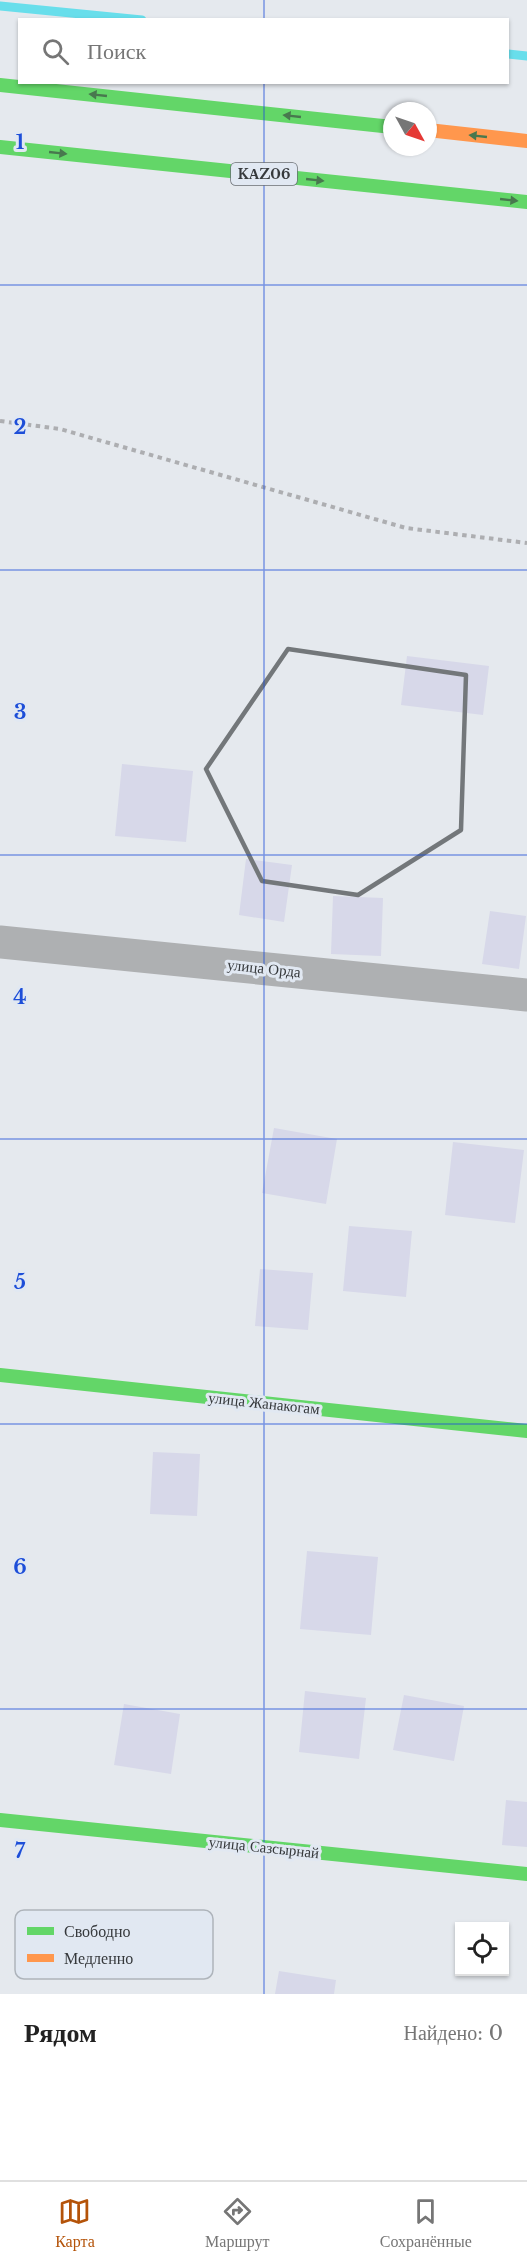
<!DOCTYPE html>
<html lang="ru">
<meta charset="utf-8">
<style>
body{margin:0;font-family:"Libre Baskerville",serif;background:#f2f2f2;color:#222}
.controls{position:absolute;right:18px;bottom:18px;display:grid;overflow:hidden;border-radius:0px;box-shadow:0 2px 4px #0004}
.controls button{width:54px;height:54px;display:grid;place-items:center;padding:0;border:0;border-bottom:2px solid #e0e0e0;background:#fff;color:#222;font:30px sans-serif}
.compass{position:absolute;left:383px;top:102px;width:54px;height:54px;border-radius:50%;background:#fff;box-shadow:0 2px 4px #0004;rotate:130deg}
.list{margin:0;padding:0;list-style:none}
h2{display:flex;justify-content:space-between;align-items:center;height:78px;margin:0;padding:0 24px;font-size:26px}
h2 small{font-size:20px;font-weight:400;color:#767676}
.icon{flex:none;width:33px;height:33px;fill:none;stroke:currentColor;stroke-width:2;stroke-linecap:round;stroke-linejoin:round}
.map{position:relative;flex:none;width:527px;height:1994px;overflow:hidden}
.search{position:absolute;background:#fff;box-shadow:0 2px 4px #0004;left:18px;right:18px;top:18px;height:66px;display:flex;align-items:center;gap:15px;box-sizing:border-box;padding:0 21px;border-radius:0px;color:#767676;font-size:22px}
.sheet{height:186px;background:#fff}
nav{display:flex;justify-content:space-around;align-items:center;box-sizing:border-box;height:84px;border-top:2px solid #e0e0e0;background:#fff;font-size:16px;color:#767676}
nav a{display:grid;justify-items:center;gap:3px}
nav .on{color:#b45309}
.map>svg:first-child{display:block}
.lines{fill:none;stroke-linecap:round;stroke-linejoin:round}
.stream{stroke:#68deeb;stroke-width:9}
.building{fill:#d7d8e9}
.path{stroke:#adaeb1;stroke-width:4;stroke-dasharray:4.5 4.5;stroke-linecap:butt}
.street{stroke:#aeb0b2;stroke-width:33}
.fast{stroke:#63d668;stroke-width:14}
.slow{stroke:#ff974d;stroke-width:14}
.oneway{fill:#48784e}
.marked{fill:none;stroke:#73777a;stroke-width:4.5;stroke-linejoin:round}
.grid{fill:none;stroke:#1d4ed8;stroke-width:1.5;stroke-opacity:0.55}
.labels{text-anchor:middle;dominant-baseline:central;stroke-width:6;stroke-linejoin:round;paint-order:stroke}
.shield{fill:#e1e8f2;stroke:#696e73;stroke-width:1.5}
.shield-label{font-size:14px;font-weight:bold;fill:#36393c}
.street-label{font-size:15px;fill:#36393c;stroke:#e1e8f2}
.key{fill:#e1e8f2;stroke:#aeb4bb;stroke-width:1.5}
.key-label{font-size:16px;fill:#36393c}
.grid-label{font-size:20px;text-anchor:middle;font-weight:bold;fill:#1d4ed8;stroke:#e1e8f2;stroke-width:6;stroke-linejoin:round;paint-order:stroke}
</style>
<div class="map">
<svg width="527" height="1994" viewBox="0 0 527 1994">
<rect width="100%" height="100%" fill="#e5e9ee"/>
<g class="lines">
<path class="stream" d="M0,6L142,20
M508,54L527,56"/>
</g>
<path class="building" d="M407,656L489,666L483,715L401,705Z
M122,764L193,771L186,842L115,836Z
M246,859L292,865L284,922L239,915Z
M333,896L383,898L381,956L331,954Z
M490,911L526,916L519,969L482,964Z
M274,1128L337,1139L326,1204L262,1193Z
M453,1142L524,1150L515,1223L445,1215Z
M349,1226L412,1231L406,1297L343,1291Z
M260,1269L313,1273L308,1330L255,1326Z
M153,1452L200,1454L197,1516L150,1514Z
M307,1551L378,1557L371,1635L300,1629Z
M305,1691L366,1698L359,1759L299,1752Z
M404,1695L464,1706L454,1761L393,1750Z
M124,1704L180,1714L171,1774L114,1765Z
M506,1800L527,1802V1847L502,1845Z
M279,1971L336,1980L334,1994H275Z"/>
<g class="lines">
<path class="path" d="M0,421L60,429L406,528L527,543"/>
<path class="street" d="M0,942L527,995"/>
<path class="fast" d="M0,85L392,127
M0,147L527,202
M0,1375L527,1431
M0,1820L527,1874"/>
<path class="slow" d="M428,130L527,141"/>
</g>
<defs><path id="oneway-solid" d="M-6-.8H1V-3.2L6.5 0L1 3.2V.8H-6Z" transform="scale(1.5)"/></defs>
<g class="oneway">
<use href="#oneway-solid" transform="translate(98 95) rotate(-174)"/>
<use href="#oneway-solid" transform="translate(292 116) rotate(-174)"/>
<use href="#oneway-solid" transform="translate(478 136) rotate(-174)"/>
<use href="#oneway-solid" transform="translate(58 153) rotate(6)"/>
<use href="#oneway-solid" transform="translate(315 180) rotate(6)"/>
<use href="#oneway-solid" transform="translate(509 200) rotate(6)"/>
</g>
<path class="marked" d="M288,649L466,675L461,830L358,895L262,881L206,769Z"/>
<path class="grid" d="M264,0V20M264,82V1994M0,285H527M0,570H527M0,855H527M0,1139H527M0,1424H527M0,1709H527"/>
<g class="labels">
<rect class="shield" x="231" y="163" width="66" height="22" rx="4.5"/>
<g class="shield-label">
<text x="264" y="174">KАZ06</text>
</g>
<g class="street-label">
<text transform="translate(264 968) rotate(6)">улица Орда</text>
<text transform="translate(264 1403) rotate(6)">улица Жанакогам</text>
<text transform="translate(264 1847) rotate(6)">улица Сазсырнай</text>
</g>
</g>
<rect x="15" y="1910" width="198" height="69" rx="9" class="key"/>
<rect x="27" y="1927" width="27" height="8" fill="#63d668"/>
<rect x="27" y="1954" width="27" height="8" fill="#ff974d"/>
<g class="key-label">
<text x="64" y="1937">Свободно</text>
<text x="64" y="1964">Медленно</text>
</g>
<g class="grid-label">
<text x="20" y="149">1</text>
<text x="20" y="434">2</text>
<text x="20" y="719">3</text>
<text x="20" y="1004">4</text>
<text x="20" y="1289">5</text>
<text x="20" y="1574">6</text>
<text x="20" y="1858">7</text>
</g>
</svg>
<div class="controls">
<button><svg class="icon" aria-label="locate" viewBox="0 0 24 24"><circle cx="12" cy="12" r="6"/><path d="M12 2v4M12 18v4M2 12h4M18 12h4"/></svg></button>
</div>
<svg class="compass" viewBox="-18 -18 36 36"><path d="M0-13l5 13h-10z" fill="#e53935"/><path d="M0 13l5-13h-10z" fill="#767676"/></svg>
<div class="search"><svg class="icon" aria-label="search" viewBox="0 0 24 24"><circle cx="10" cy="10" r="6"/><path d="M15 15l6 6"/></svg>Поиск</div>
</div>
<section class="sheet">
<h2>Рядом<small>Найдено: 0</small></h2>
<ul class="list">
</ul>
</section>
<nav>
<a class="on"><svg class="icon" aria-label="map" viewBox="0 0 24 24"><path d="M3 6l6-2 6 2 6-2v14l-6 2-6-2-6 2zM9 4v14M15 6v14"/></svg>Карта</a>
<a><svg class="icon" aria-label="directions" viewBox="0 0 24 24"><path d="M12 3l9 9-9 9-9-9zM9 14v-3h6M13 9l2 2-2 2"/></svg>Маршрут</a>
<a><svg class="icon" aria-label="saved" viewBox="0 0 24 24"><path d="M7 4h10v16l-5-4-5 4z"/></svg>Сохранённые</a>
</nav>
